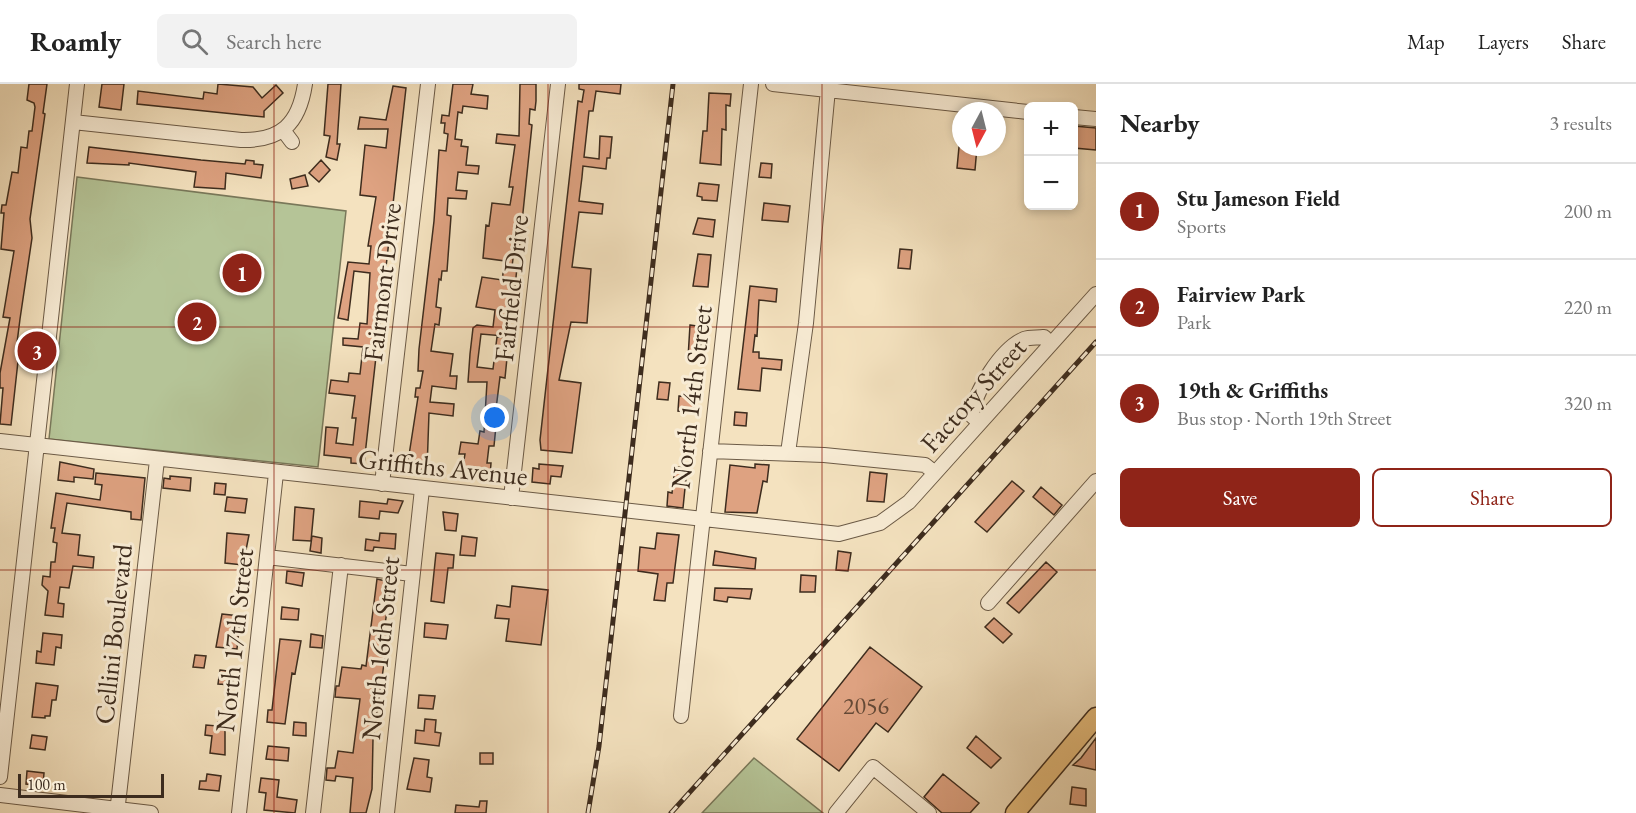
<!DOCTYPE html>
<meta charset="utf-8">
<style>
body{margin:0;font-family:"EB Garamond",serif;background:#f2f2f2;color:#222}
.controls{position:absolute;right:18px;top:18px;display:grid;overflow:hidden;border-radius:9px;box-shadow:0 3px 9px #0003}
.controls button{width:54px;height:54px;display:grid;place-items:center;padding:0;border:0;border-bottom:2px solid #e0e0e0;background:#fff;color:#222;font:30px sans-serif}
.compass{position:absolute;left:952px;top:18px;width:54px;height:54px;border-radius:50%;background:#fff;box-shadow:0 3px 9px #0003;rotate:187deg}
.scale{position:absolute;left:18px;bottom:15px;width:146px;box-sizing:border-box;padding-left:6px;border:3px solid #3d2c1e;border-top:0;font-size:16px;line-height:21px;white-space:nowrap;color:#3d2c1e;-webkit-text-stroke:4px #f8ecd5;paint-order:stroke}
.you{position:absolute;left:495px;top:334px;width:21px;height:21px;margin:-15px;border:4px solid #fff;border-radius:50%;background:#1a73e8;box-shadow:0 0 0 9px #1a73e833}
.badge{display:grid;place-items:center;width:39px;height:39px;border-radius:50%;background:#8f2418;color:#fff;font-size:20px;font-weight:700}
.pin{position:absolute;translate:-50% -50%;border:3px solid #fff;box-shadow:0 2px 6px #0006}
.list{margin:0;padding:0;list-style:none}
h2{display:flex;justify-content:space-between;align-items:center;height:78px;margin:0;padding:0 24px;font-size:26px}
h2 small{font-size:20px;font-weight:400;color:#767676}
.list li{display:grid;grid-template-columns:39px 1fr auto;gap:18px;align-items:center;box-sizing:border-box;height:96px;padding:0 24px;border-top:2px solid #e0e0e0}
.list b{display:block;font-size:22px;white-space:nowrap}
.list p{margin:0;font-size:20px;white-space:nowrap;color:#767676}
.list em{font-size:20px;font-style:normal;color:#767676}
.actions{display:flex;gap:12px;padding:18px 24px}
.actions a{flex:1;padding:14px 0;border:2px solid #8f2418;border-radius:9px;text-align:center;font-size:21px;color:#8f2418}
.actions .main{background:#8f2418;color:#fff}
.icon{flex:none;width:33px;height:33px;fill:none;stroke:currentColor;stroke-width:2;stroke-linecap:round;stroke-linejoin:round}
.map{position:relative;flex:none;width:1096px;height:729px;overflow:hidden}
header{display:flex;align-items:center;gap:36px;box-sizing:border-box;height:84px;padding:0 30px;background:#fff;border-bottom:2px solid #e0e0e0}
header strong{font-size:28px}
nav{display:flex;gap:33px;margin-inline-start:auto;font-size:21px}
.search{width:420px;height:54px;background:#f2f2f2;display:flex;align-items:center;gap:15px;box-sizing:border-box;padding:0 21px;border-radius:9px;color:#767676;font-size:22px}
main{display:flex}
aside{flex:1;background:#fff}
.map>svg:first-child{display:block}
.green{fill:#b5c497;stroke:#79785a;stroke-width:1.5}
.building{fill:#dea281;stroke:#3d2c1e;stroke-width:1.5}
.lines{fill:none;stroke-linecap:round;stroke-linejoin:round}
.minor-casing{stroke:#6b5a46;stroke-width:16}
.major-casing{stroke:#3d2c1e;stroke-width:21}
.minor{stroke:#f8ecd5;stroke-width:14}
.major{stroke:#eac180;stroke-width:18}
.rail-casing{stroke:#3d2c1e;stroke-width:5}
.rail{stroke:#f8ecd5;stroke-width:3;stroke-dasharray:9;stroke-linecap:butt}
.grid{fill:none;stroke:#8f2418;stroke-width:1.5;stroke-opacity:0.55}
.labels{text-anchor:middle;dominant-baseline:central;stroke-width:6;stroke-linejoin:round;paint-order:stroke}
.number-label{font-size:24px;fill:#654a37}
.street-label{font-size:27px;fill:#3d2c1e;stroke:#f8ecd5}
</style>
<header>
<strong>Roamly</strong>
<div class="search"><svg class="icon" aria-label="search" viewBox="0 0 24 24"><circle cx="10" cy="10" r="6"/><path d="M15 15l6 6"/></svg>Search here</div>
<nav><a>Map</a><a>Layers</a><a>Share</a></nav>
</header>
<main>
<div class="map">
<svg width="1096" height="729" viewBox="0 0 1096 729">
<rect width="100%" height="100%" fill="#f4e2bf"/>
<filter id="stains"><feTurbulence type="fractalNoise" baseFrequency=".00333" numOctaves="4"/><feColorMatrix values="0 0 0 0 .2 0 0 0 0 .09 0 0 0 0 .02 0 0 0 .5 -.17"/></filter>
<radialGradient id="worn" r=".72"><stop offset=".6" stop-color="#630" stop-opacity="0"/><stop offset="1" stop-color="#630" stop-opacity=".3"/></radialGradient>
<path class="green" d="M77,93L346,127L318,383L49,355Z
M754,674L823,729H702Z"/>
<path class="building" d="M29,0H47L43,29L45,30L30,135L32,154L20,235L17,259H20L11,341L0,340L3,304H0V289L10,234L3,233L14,167L1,165L4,129H1L2,121H6L12,88L18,89L21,63L27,64L29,47H32L35,23L34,19L27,16Z
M102,0H124L121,26L99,23Z
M218,0L253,3L262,14L276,1L283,9L264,27V33L137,20L138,7L203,15L204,8L217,10Z
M328,0H341L337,60H340L337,76L326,73L330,52L324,51Z
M453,0H473L471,10L488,12L487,25L463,22L462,29L458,28L455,55L462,56L461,62L468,63L466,81L479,82L478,90L458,88L456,106L467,107L466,115L448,114L447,131L451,132L447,187H442L441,196L439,195L436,223L441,224L439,241L435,240L431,267L453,270L450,292H457L456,305L432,302L430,318L454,320L453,332L429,329L427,386L407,384L418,313H415L416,304H420L423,287H418L419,265L434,137L439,66L446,67L448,50L444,49L445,39H441L442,31L449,32Z
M520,0H536V17L535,26L530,25L529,40L532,41L519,167L514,166L512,183H517L513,224L510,237H505L504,252L481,250L477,283L493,285L497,253L509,254L505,294L500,293L496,325L501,326L499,342H496L494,362H489L487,379H491L490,392L462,388L465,370H459L461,358L478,360L480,347L484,348L487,298H468L470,270L473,244L477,241L493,243L495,226L476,223L482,193L502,196L505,177L483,174L486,141L489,142L492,119L510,121L513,103H509L515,61L496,59L497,50L519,52Z
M579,0H621L620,10L596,7L593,27H589L584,73L599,75L600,52L612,53L610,74H607L606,85L583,82L582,93L579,117L603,120L602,130L579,128L572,183L591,185L587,239L571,238L559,296L581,299L572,369L541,366L540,356L578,17L582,18L584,6L579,5Z
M393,2L406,4L364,380L351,379V374L324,371L326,343L338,344L336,359L353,361L356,334H352L355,312L329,309L331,296L348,298L349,289L360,290L363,263L343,261V254L358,255L360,239L367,240L370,189L354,187L348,236L338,234L348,178L369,180L371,162H368L376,113L360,111L365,61L386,64L388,45H358L360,33L386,36Z
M709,9L731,10L730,22L726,21V46L722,45L721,81L700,79L703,47H707Z
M1074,42L1096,44V66L1074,64Z
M89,63L201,76L245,80L246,76L254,77V80L263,81L261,94L226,89L225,105L194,103L196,88L129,79V81L87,79Z
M959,63H977L975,86L957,84Z
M321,76L330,86L319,98L309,89Z
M761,79L772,80L771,94L759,93Z
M305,91L308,102L292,105L290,95Z
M699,99L719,101L717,117L702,116V113L697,112Z
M764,119L790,122L788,138L762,136Z
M698,134L715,136L713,153L693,150Z
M900,165L912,166L910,185L898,184Z
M698,170L711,171L708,203L693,202Z
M750,202L777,205L776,218L759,216L757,252L755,251L753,268H759V274L782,276L781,286L762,284L760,307L738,305Z
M690,241L703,243L699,275L688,274Z
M659,298L670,299L668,316L657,315Z
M679,312L695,313L693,329L678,327Z
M735,328L747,329L746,342L734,341Z
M60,378L94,385L93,395L74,393V398L58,396Z
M539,380L563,382L561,393L551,392L550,400L532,398L533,384L539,385Z
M755,380L769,381L767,398L763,397L757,429L725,428L730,381L755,384Z
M675,383L687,384L683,424L667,422L668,408L672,409Z
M870,388L887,390L884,418L867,417Z
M96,389L145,394L141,436L131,435V428L67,419L62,449L80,451L78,471L94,473L93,484L73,482L69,504L60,503L58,519L64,520L63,533L45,531L48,507L42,501L43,492L50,493L51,478H55L57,459L53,458L55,444H51L56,409L100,416L102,401L95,400Z
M170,392L191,394L190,407L163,404L164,394L170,395Z
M1012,397L1024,407L987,448L975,438Z
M215,399L226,400L225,411L214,410Z
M1041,403L1062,421L1054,431L1033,413Z
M227,413L247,415L245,429L225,427Z
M388,415L403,417L398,429L380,427L379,435L359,433L360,417L387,420Z
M295,423L314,425L311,457L293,456Z
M443,428L458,430L456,447L445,446Z
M227,449L249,451L243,481L225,479Z
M380,449L396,450L395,465L374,463L373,467L365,466L366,455L379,457Z
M657,449L679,451L673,499H667L665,517L654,516L658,490L638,487L640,463L655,465Z
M312,452L322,454L321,469L310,467Z
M462,452L477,454L475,472L460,471Z
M715,467L756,474L755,485L713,481Z
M838,467L851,469L848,487L836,486Z
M436,469L454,471L453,484H448L444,519L431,517Z
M1046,478L1057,488L1019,529L1007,519Z
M287,487L304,489L302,502L286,499Z
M801,491L816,492L815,508H800Z
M377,495L394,499L393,512H389L384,548L387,549L386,566L373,655L372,705L366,729H350L353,694L336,692L335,697L326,696L327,684H335L338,667L353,669L360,615L335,613L336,602H339L342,583L361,585L362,581L366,582Z
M512,502L548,506L541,561L506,557L509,535L495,534L497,521L510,523Z
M715,504L752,505L750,515L728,513L727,518L714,516Z
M282,523L299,525L298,536L281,535Z
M222,530L240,532L237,565L216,563Z
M994,534L1012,550L1003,559L985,543Z
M425,539L448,541L446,555L424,553Z
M43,549L62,551L61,564L56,563L54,581L36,579L37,567L41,568Z
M311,550L323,552L322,564L310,563Z
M280,555L301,557L295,590L292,589L285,640L267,638L268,626H272Z
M870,563L922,603L888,648L876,639L839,687L797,655Z
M195,571L206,572L204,584L193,583Z
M220,586L234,588L232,601L218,600Z
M36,599L58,602L56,616H52L50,632H45V634L32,633Z
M419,611L435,612L433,625L418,624Z
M425,635L436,636L435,648L441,649L439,662L415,659L416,646L424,647Z
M218,638L225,639V671L210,669L212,652L205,651L206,641L217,642Z
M294,638L306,639V652L293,651Z
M32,651L47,653L45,666L30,664Z
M976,652L1001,674L991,684L967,664Z
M1096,654V686L1073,681L1081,674Z
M268,662L289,664L288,677L266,675Z
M480,669H493V680H480Z
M414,674L429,676L427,693L432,694L430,708L407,705Z
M27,687L44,689L43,702L26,700Z
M207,690L221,692L219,707L199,705L200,697H206Z
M943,690L979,719L970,729H942L924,713Z
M261,694L279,696L277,713L297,716L295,729L264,726L266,709L259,708Z
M1072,703L1086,705V722L1070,720Z
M480,717H487L486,729H455L456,721L479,723Z"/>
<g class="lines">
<defs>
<path id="minor" d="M773,0L1028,28
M1074,33L1096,35
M73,38L241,56C281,57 299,40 305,0
M283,46L292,58
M980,339L972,332C974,308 1001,265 1024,255C1030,253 1038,254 1044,253L1051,260
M0,357L839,450L880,439L909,418L1096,210
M710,367L824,371L925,381L935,389
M788,369L806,239L828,5
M382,400L428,0
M511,414L558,0
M267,473L412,490
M988,519L1096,397
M681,632L751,0
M0,693L77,0
M0,711L151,729
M117,729L157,376
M239,729L276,389
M313,729L341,481
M387,729L422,405
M836,729L873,683L929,729"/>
<path id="major" d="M1015,729L1096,633"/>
</defs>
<use href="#minor" class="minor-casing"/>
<use href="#major" class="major-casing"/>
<use href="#minor" class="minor"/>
<use href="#major" class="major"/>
<defs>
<path id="rail" d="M588,729L599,662L673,0
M671,729L1096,258"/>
</defs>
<use href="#rail" class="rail-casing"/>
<use href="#rail" class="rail"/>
</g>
<path class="grid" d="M274,0V729M548,0V729M822,0V729M0,243H1096M0,486H1096"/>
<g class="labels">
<g class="number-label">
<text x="866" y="621">2056</text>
</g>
<g class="street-label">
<text transform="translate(382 198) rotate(-83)">Fairmont Drive</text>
<text transform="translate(511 204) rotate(-84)">Fairfield Drive</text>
<text transform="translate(973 311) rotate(-48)">Factory Street</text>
<text transform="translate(691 313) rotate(-83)">North 14th Street</text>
<text transform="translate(443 383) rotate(6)">Griffiths Avenue</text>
<text transform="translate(113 550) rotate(-84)">Cellini Boulevard</text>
<text transform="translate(234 556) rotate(-84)">North 17th Street</text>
<text transform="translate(380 564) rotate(-84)">North 16th Street</text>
</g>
</g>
<rect width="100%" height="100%" filter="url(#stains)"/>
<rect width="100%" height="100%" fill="url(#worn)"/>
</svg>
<div class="controls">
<button>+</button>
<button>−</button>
</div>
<svg class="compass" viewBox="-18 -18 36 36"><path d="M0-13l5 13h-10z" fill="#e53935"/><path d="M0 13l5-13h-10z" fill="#767676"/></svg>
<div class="scale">100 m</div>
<div class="you"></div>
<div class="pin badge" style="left:242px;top:189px">1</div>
<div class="pin badge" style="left:197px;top:238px">2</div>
<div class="pin badge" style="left:37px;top:267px">3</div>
</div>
<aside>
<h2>Nearby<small>3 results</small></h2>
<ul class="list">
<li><span class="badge">1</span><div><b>Stu Jameson Field</b><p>Sports</p></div><em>200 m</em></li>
<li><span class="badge">2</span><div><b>Fairview Park</b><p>Park</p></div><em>220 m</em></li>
<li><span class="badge">3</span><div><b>19th &amp; Griffiths</b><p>Bus stop · North 19th Street</p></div><em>320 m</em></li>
</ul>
<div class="actions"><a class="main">Save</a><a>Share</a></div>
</aside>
</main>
